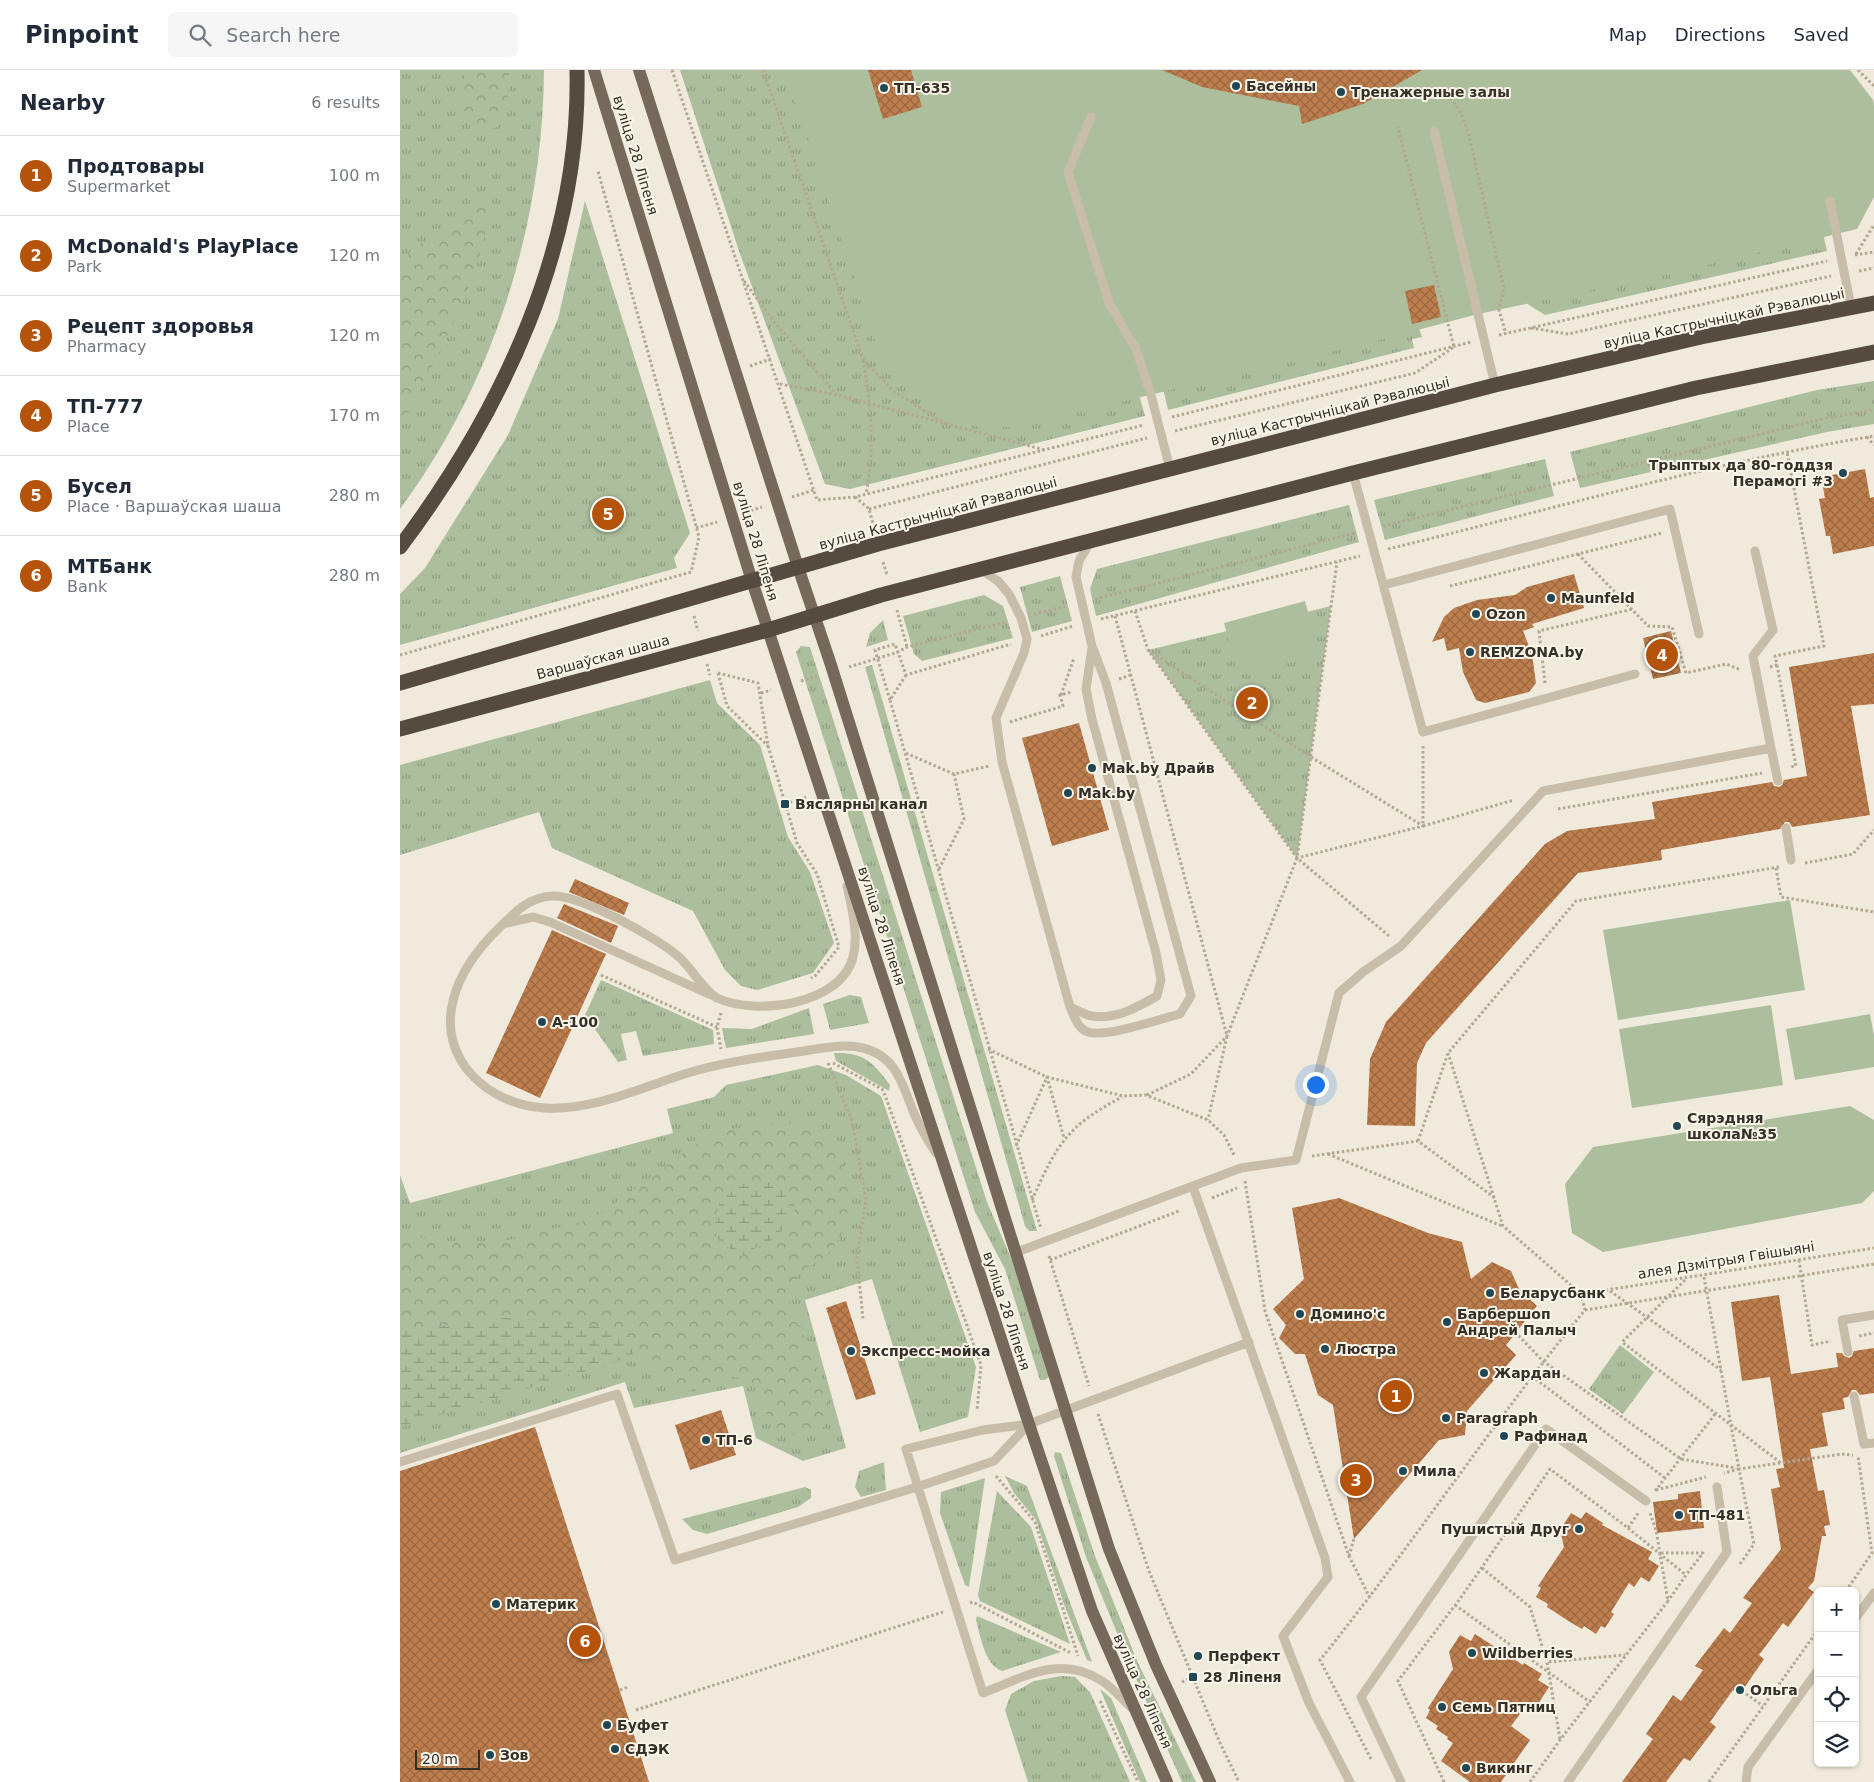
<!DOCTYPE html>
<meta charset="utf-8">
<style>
body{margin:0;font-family:"DejaVu Sans",sans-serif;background:#f6f6f7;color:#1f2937}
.controls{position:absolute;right:15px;bottom:15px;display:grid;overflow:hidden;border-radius:8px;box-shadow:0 1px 4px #0004}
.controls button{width:45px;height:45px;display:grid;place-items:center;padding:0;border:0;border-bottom:1px solid #e0e1e3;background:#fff;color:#1f2937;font:25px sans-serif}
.scale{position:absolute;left:15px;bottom:12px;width:65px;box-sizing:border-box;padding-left:5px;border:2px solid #352f28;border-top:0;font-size:14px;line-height:18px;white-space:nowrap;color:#352f28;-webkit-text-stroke:4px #f8f4e8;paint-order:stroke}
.you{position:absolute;left:915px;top:1014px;width:18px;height:18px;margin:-12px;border:4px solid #fff;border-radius:50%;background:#1a73e8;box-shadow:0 0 0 8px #1a73e833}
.badge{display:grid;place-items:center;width:32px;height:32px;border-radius:50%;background:#b45309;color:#fff;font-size:16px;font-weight:700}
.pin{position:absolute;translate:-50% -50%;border:2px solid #fff;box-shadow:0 1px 5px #0006}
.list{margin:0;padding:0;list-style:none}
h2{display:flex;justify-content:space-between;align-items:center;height:65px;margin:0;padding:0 20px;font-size:21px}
h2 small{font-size:16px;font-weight:400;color:#747a83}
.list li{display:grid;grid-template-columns:32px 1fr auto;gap:15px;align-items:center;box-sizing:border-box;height:80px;padding:0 20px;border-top:1px solid #e0e1e3}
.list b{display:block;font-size:19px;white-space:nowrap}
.list p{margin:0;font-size:16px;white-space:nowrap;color:#747a83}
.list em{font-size:16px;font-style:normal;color:#747a83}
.icon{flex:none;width:28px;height:28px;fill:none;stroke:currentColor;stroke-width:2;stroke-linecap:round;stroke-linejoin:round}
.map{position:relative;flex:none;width:1474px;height:1712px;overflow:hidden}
header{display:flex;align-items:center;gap:30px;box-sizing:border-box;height:70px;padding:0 25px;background:#fff;border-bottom:1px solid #e0e1e3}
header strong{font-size:24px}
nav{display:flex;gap:28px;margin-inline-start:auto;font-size:18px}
.search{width:350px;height:45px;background:#f6f6f7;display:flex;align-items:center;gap:12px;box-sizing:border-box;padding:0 18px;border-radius:8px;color:#747a83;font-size:19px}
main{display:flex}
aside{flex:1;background:#fff}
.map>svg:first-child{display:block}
.grass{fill:url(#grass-tufts)}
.forest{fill:url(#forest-crowns)}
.wetland{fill:url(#wetland-marsh)}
.pitch{fill:#adbe9d}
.building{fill:url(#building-cross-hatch)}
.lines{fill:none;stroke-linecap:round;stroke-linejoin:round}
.path{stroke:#b3a793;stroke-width:3;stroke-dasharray:2.5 2.5;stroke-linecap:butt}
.lane{stroke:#c7bda9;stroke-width:9}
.primary{stroke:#76695b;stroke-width:12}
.highway{stroke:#554b40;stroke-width:15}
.poi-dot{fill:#214754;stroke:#f8f4e8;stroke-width:2}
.labels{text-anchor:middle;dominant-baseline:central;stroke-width:4;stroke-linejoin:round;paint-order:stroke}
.poi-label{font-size:14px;font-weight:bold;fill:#352f28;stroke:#f8f4e8;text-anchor:start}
.street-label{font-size:14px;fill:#352f28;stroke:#f8f4e8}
</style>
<header>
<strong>Pinpoint</strong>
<div class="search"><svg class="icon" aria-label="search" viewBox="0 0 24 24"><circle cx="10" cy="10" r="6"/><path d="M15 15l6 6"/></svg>Search here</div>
<nav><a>Map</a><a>Directions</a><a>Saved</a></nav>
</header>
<main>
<aside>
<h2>Nearby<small>6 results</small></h2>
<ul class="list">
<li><span class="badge">1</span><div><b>Продтовары</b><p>Supermarket</p></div><em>100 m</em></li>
<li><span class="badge">2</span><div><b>McDonald's PlayPlace</b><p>Park</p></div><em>120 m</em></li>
<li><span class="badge">3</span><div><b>Рецепт здоровья</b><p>Pharmacy</p></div><em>120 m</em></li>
<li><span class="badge">4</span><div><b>ТП-777</b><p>Place</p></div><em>170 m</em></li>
<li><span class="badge">5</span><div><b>Бусел</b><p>Place · Варшаўская шаша</p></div><em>280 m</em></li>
<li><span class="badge">6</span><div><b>МТБанк</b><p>Bank</p></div><em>280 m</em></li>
</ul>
</aside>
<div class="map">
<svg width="1474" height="1712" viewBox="0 0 1474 1712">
<defs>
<pattern id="grass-tufts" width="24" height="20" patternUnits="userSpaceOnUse" patternTransform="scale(1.25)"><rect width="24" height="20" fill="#adbe9d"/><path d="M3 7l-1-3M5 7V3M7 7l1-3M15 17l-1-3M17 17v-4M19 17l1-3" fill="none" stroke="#8e9b80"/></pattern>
<pattern id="forest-crowns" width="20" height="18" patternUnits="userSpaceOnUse" patternTransform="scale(1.25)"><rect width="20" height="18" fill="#adbe9d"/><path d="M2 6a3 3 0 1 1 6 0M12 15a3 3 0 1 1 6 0" fill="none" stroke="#8e9b80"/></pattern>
<pattern id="wetland-marsh" width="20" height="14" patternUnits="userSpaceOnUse" patternTransform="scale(1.25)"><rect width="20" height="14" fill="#adbe9d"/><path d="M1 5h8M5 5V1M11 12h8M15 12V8" fill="none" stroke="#8e9b80"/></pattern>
<pattern id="building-cross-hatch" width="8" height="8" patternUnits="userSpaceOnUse" patternTransform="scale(1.25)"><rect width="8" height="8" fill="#bd7d4d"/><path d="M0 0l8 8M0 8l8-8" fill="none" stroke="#9a6740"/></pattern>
</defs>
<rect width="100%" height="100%" fill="#f0eadc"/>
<path class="grass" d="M0,0H144C143,156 93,314 0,439Z
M280,0H395L738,321L745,346L450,419L425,414L340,184Z
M185,131L290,463L274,488L277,498L0,575V524L25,498L108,365L158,249Z
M1422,159L1427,181L1145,245L1118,228Z
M1017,253L1022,267L1012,269L1014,278L768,340L762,314Z
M1474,311V354L1427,362L1180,418L1170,382L1417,320Z
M1145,389L1154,426L985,470L974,430Z
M949,435L959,472L696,546L690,519L697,499Z
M660,506L672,551L632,562L620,517Z
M584,525L603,536L613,568L522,591L514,584L503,546Z
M931,536L897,788L748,580Z
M483,550L488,570L466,577L470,563Z
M401,576L410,577L587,1132L613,1193L649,1307L645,1310H640L605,1199L575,1142L396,582Z
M472,595L637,1161H629L625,1156L465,597Z
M310,610L317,633L360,675L388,767L410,802L434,873L413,903L357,920L341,916L325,900L293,841L152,778L139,742L0,785V695Z
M201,910L313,960L314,974L243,986L236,961L221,964L227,990L218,992L185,945Z
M450,925L461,927L469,953L430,960L423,934Z
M409,938L414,964L326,978L322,958L352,959Z
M434,983C464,982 473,992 490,1015L489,1021L436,991Z
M418,995L446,1005L481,1026L576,1297L568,1347L520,1362L472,1209L405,1230L446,1378L403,1391L356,1368L343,1316L234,1338L225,1312L0,1383V1105L10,1133L273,1063L267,1039L314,1027L326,1015Z
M1220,1275L1254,1302L1223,1344L1189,1319Z
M655,1382L661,1383L695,1486L738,1593L796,1712H782L730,1595L686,1487L654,1386Z
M484,1392L486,1420L461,1427L455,1417L459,1401Z
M605,1406L627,1416L692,1592L687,1590L666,1540L636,1450L614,1423Z
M585,1408L569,1517L565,1515L540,1443L541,1422Z
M405,1417L411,1420V1428L398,1437L307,1464L293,1460L282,1449Z
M597,1421L631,1457L670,1574L580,1531L578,1525Z
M577,1546L661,1582L602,1601C584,1594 581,1567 576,1550Z
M661,1606L675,1607L690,1622L730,1712H628L605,1640L611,1624L634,1611Z
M700,1619L711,1628L747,1712H740Z"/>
<path class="forest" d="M66,0H109C109,22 109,40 96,58L83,59L70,55C58,33 59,24 66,0Z
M73,134L82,135L87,140C92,187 25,313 0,358L2,197C15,165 28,177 50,160C60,152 63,141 73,134Z
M386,1051C429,1062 447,1078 448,1124C449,1144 446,1161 434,1177C416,1201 389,1193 390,1234C401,1263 428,1312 429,1341C429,1354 422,1363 410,1365C400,1368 382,1363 374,1355C362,1344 364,1324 350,1313C343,1307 326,1304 318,1309C314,1311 310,1316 306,1318C296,1322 286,1321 276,1318C245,1309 248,1275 220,1260L98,1248L0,1262V1165L65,1173L100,1172L182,1152L210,1137L296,1074L327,1060Z"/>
<path class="wetland" d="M365,1110L392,1125L395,1141L377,1167L341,1186L319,1171L314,1156L320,1131L339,1115Z
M98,1248H118L210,1258L220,1260L234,1270L236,1278L232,1285L213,1293L0,1357V1262Z"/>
<path class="pitch" d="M385,0H1450L1473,30L1474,35V127L1457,159L1269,204L1078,244L980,270L616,357L581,358L542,344L517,325L491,295L475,271Z
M905,531L920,585L838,606L824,553Z
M1390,830L1405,920L1218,950L1203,860Z
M1371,935L1383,1015L1232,1038L1219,959Z
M1470,944L1474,966V997L1395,1010L1386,959Z
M1450,1036L1474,1050V1121L1462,1133L1203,1182L1172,1163L1165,1114L1193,1077Z"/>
<path class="building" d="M468,0H511L522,37L483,49Z
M762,0H1022L963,34L902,54L899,36L802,17Z
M1034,215L1041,247L1012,254L1005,221Z
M1465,399L1470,428L1474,427V476L1433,484L1430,466H1426L1419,429L1425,428L1421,407Z
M1174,504L1184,538L1132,554L1134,557L1123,561L1132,584L1136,613L1129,622L1085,633L1076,630L1063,602L1059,578L1047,581L1044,568L1032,572L1044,547L1054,538L1077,530L1115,525L1127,517Z
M1271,561L1281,603L1253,609L1243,568Z
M1474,583V634L1451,636L1470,745L1392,757L1389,752H1385L1380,759L1261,780L1262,790L1178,803L1026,973L1017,993L1015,1056L967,1055L970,989L986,952L1145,774L1167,761L1255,749L1252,732L1372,712L1374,716L1379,717L1382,715L1384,710L1407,706L1389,597Z
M679,653L709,760L652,776L622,668Z
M175,809L229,833L224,845L169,822Z
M164,834L218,856L211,873L157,848Z
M152,860L206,884L140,1028L86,1003Z
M939,1128L1028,1163L1062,1172L1071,1209L1092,1192L1111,1201L1119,1219L1137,1236L1106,1275L1116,1285L1067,1341L1065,1365L1039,1370L954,1469L933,1335L918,1325L905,1284H895L879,1268L886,1255L873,1239L904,1209L892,1138Z
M1379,1225L1391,1304L1438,1297L1436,1283H1442L1444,1286L1449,1288L1452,1286L1454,1281L1474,1278V1323L1460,1325L1456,1320H1452L1448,1327L1443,1328L1445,1339L1422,1343L1428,1376L1410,1379L1418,1421L1424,1420L1430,1455L1424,1456L1426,1466H1422L1414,1511L1408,1518L1414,1522L1388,1557L1383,1553L1359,1585L1364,1589L1340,1624L1333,1620L1310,1652L1316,1657L1290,1691L1284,1688L1266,1712H1222L1253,1669L1246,1664L1273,1625L1281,1631L1303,1600L1295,1596L1324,1558L1330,1563L1352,1533L1343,1528L1381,1479L1371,1419L1380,1417L1376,1399L1384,1398L1370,1307L1342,1311L1331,1232Z
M446,1231L476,1324L456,1330L426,1238Z
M321,1340L336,1385L290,1400L275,1355Z
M135,1357L249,1712H0V1401Z
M1300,1421L1304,1458L1257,1463L1253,1432L1278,1429V1424Z
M1186,1442L1203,1453L1202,1455L1252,1482L1248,1489L1259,1496L1249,1512L1241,1507L1234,1517L1229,1513L1211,1542L1214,1544L1205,1558L1201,1556L1196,1564L1184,1556L1182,1559L1170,1552L1147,1537L1148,1534L1136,1527L1141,1518L1138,1516L1164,1477L1160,1460L1171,1443L1181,1449Z
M1075,1564L1123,1595L1124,1593L1142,1604L1138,1610L1149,1617L1138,1634L1126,1636L1111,1656L1130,1670L1101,1712H1070L1041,1691L1053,1673L1047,1669L1048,1667L1036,1659L1038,1656L1026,1648L1030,1640L1028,1638L1053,1599L1049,1582L1060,1565L1071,1571Z"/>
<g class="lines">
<path class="path" d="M272,0L417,430L455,427L744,355
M363,0L463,289L493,321L546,354
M1458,0L1474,16
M1051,28L1061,43L1069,65L1095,180L1104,217L1099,240L1106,264
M1456,184L1474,155
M1455,185L1474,182
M1459,201L1474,198
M344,211L376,254L437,325
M1131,258L1168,264L1431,206
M1099,265L1427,191
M463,290C471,336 475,378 466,424
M350,296L371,289
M380,314L437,325L645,380
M772,347L1071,272
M775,361L1015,303L1054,277L998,57
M1467,367L1474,375
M392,427L414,420
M455,427L469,439L474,457
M469,439L747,368
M346,442L362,437
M983,456L1422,349L1474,340
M296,458L317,452
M988,479C1149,440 1310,393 1474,366
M1178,484L1248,556L1272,557L1286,603L1326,594L1341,600
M483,492L487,505
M1050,516L1262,463
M695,529L955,463
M497,540L507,577
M735,541L748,580L897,788L989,866
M634,544L667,536
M294,546L298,561
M715,546L827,966L808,1050
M701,549L960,486
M641,566L673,556
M748,580L911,687L1023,756L897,788
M0,585L291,502L299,467L198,101
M307,594L310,605
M1377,595L1396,696L1390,697
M449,597L498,582L507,577L606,552
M1370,597L1377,595L1375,586L1424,576L1387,382
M318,603L358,613L368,676L397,773L417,804L439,877L416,905L411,908
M318,603L327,636L368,676
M506,605L490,630L641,1159
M719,609L731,605
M401,611L417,606
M1145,613L1139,561L1233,539
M361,623L371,620
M661,625L674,588
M490,630L475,580L495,574L506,605L611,574
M610,652L663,636L660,625L672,622
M1023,676V756L1114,730
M506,683L554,704L589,696
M385,734L406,727
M1158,739L1362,703
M1405,793L1453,784L1474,760
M1376,798L1381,827L1474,842
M539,799L564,749L554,704
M201,905L317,957
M321,943L317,957L321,979
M588,979L647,1007L723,1026L746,1025L808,1050L824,1065L834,1085
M428,993L452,1051L466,1130L457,1188L463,1249
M433,993L482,1019L485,1025L581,1295L577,1341
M747,1025L791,1004L827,966L897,788L937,492
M1018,1071L1048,983L1176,831L1379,797
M616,1076L647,1007L664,1068
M928,1084L1102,1156
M912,1086L1018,1071L1095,1128
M845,1111L865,1241L949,1486L970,1528
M812,1128L837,1118
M632,1130C657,1074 667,1056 722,1027
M649,1186L689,1316
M650,1190L779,1141
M1399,1190L1412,1275L1431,1271
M1304,1207L1339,1399L1324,1403
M1285,1210L1222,1272L1381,1393
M1210,1221L1321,1300
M1181,1224L1474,1178
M1185,1240L1474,1194
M1115,1262L1143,1291L1281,1389L1336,1398
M1459,1266L1474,1263
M1132,1306L1265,1408
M698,1344L749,1501L820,1673L839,1712
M596,1406L635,1452L678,1586
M1256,1420L1306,1407
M1255,1421L1316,1343
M1228,1458L1286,1505L1268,1531
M1261,1483H1303L1286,1505
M949,1486L954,1469
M1340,1494L1354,1474L1339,1399L1442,1384L1453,1385
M1082,1498L1130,1537L1147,1592
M1446,1521L1472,1483L1458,1386
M570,1533L573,1532L671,1583
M1055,1535L1190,1632
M782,1612L793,1607
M220,1620L228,1617
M1342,1621L1363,1636
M700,1631L738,1712
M236,1640L543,1542
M1160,1669L1147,1592L1225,1585
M971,1689L920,1590C1012,1476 1092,1353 1185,1240L1181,1224L1103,1156L1048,983
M1044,1712L998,1611L1062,1526L1150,1399L1228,1458L1239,1442
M1130,1712L1160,1670L1268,1531L1256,1460L1250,1443
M1309,1712L1418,1560"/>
<path class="lane" d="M691,47L668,102L709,233L736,279L751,325L770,399
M1034,61L1095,315
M1430,131L1451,237
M953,403L1023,662L1235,604
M580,499L598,511L609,524L621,548L627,569L624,583L596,648L602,692L670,937C674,946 678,959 688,962C705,968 760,949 780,944L791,926L706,613L692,576L676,507L679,491L691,471
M984,515L1270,439L1299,564
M1371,678L1378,711
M1386,758L1391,790
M447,816C452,839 459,864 453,887C441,935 356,946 317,928C305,922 292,899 280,888C260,869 179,824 152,826C130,827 116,841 101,856C79,877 60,901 53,931C38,990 89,1035 145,1038C194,1041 244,1016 291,1002C325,992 362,987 397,982C418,979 442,973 463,978C496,986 502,1013 513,1041C519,1056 527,1069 536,1083
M107,853L133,847L150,852L311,925
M670,937C677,940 685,945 692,946C715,950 738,937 757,926L761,910L756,883L692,649L686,619L692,578
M793,1117L925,1488L928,1507L883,1566L909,1633L950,1712
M617,1182L841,1098L896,1090L939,923L963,902L1001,876L1143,721L1371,678L1353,586L1373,560L1355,481
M1448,1282L1442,1250L1474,1245
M1454,1326L1464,1374L1474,1373
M0,1392L217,1324L275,1490L517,1417L594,1391L629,1354
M1455,1549L1474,1523
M733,1639C723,1630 713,1618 702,1611C660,1584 624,1607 583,1623L506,1379L583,1360L629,1354L849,1272
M1001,1712L961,1627L1146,1359L1246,1431
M1168,1712L1327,1482L1317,1417
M1346,1712L1348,1697L1418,1600"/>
<path class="primary" d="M194,0L352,511L629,1354L692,1541L767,1712
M239,0L398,497L430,592L709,1479L756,1595L810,1712"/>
<path class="highway" d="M0,477C103,340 181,175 177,0
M0,613L478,474L770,399L1095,315L1301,267L1474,233
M0,659L368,560L481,525L953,403L1296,318L1474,282"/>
</g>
<g class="poi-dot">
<circle cx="836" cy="16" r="5"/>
<circle cx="484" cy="18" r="5"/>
<circle cx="941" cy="22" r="5"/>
<circle cx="1443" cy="403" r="5"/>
<circle cx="1151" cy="528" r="5"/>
<circle cx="1076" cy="544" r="5"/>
<circle cx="1070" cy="582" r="5"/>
<circle cx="692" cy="698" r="5"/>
<circle cx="668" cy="723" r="5"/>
<rect x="380" y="729" width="10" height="10" rx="2.5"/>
<circle cx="142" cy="952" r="5"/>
<circle cx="1277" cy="1056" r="5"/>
<circle cx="1090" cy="1223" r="5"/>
<circle cx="900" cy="1244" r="5"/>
<circle cx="1047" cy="1252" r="5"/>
<circle cx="925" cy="1279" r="5"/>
<circle cx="451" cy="1281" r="5"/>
<circle cx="1084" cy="1303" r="5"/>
<circle cx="1046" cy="1348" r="5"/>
<circle cx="1104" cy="1366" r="5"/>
<circle cx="306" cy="1370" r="5"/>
<circle cx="1003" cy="1401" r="5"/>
<circle cx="1279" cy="1445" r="5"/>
<circle cx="1179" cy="1459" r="5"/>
<circle cx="96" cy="1534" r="5"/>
<circle cx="1072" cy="1583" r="5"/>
<circle cx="798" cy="1586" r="5"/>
<rect x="788" y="1602" width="10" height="10" rx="2.5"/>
<circle cx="1340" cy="1620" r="5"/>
<circle cx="1042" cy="1637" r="5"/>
<circle cx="207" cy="1655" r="5"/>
<circle cx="215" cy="1679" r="5"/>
<circle cx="90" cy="1685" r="5"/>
<circle cx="1066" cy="1698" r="5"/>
</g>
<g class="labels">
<g class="poi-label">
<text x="846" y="16">Басейны</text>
<text x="494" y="18">ТП-635</text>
<text x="951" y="22">Тренажерные залы</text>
<text x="1433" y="395" text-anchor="end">Трыптых да 80-годдзя<tspan x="1433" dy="16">Перамогі #3</tspan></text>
<text x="1161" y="528">Maunfeld</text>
<text x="1086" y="544">Ozon</text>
<text x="1080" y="582">REMZONA.by</text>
<text x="702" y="698">Маk.by Драйв</text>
<text x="678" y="723">Mak.by</text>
<text x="395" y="734">Вяслярны канал</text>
<text x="152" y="952">А-100</text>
<text x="1287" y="1048">Сярэдняя<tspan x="1287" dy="16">школа№35</tspan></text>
<text x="1100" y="1223">Беларусбанк</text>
<text x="910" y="1244">Домино'c</text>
<text x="1057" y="1244">Барбершоп<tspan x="1057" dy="16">Андрей Палыч</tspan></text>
<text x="935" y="1279">Люстра</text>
<text x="461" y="1281">Экспресс-мойка</text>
<text x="1094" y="1303">Жардан</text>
<text x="1056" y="1348">Paragraph</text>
<text x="1114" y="1366">Рафинад</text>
<text x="316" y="1370">ТП-6</text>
<text x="1013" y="1401">Мила</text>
<text x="1289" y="1445">ТП-481</text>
<text x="1169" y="1459" text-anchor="end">Пушистый Друг</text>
<text x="106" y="1534">Материк</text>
<text x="1082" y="1583">Wildberries</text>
<text x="808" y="1586">Перфект</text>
<text x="803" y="1607">28 Ліпеня</text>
<text x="1350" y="1620">Ольга</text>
<text x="1052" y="1637">Семь Пятниц</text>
<text x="217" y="1655">Буфет</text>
<text x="225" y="1679">СДЭК</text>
<text x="100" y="1685">Зов</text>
<text x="1076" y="1698">Викинг</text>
</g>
<g class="street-label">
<text transform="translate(236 85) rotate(73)">вуліца 28 Ліпеня</text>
<text transform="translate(1324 248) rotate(-12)">вуліца Кастрычніцкай Рэвалюцыі</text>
<text transform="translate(930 341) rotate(-14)">вуліца Кастрычніцкай Рэвалюцыі</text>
<text transform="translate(538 443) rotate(-15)">вуліца Кастрычніцкай Рэвалюцыі</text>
<text transform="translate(356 471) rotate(73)">вуліца 28 Ліпеня</text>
<text transform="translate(203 587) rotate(-15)">Варшаўская шаша</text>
<text transform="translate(482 856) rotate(72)">вуліца 28 Ліпеня</text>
<text transform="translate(1326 1190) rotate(-9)">алея Дзмітрыя Гвішыяні</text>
<text transform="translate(607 1241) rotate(72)">вуліца 28 Ліпеня</text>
<text transform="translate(743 1621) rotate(66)">вуліца 28 Ліпеня</text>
</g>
</g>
</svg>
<div class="controls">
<button>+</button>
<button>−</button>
<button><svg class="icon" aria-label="locate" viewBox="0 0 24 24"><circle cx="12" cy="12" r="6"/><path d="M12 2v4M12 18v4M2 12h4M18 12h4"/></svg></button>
<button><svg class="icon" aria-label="layers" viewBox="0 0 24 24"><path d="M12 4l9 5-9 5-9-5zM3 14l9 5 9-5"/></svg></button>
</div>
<div class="scale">20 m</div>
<div class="you"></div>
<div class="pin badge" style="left:996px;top:1326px">1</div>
<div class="pin badge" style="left:852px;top:633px">2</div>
<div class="pin badge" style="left:956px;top:1410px">3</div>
<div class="pin badge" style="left:1262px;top:585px">4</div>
<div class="pin badge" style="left:208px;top:444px">5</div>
<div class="pin badge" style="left:185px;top:1571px">6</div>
</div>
</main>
